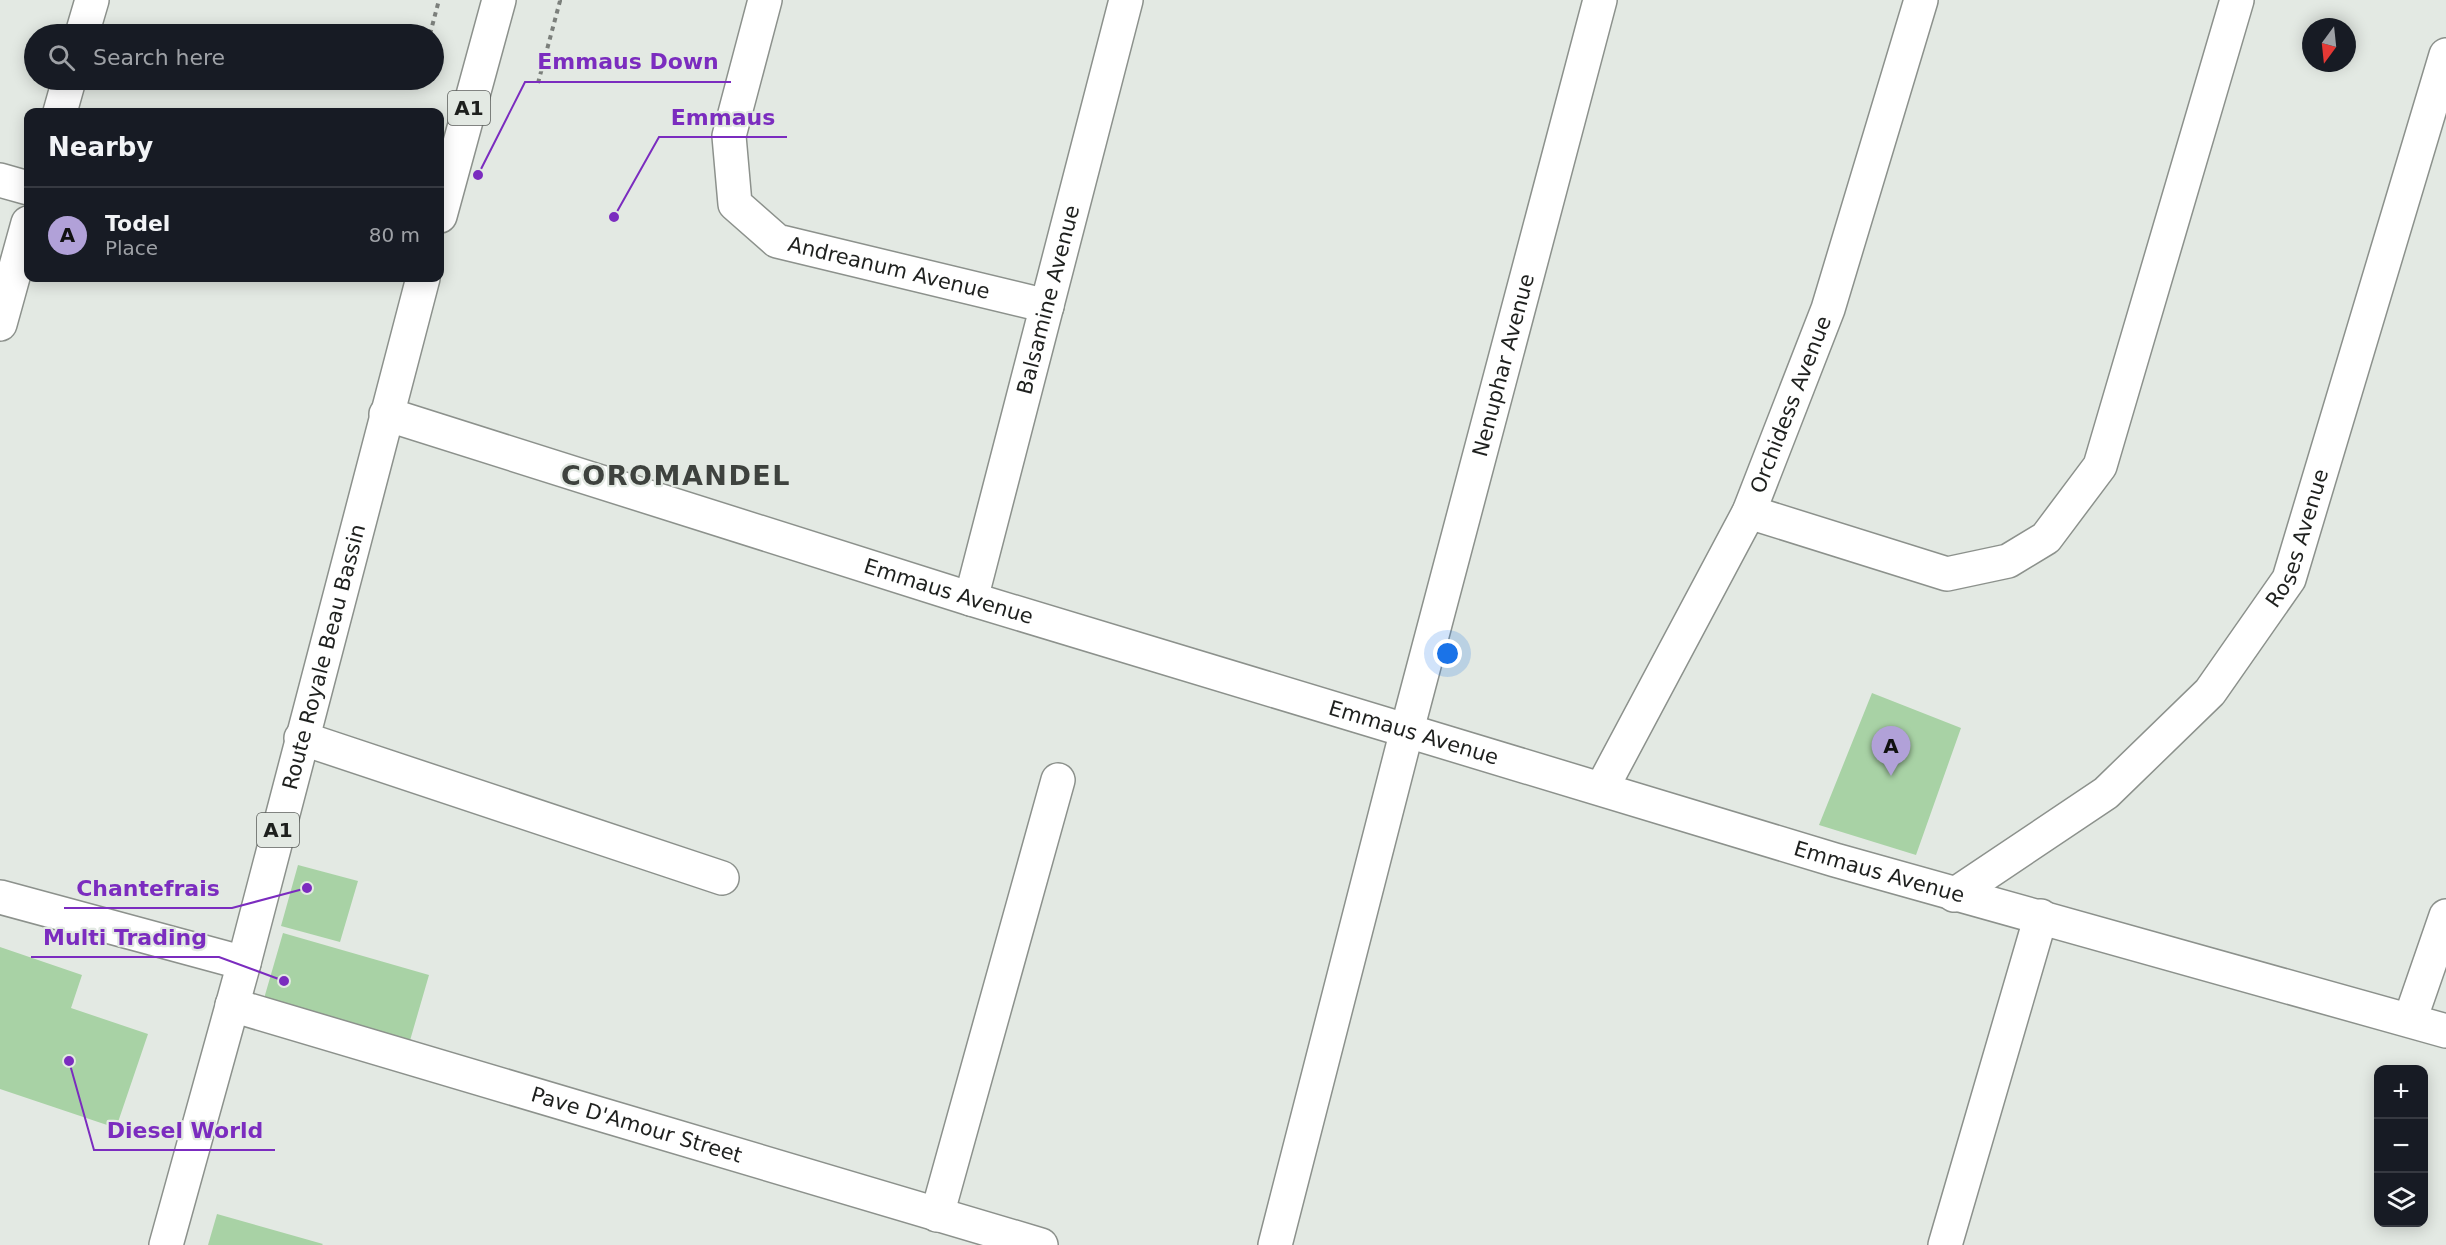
<!DOCTYPE html>
<meta charset="utf-8">
<style>
body{margin:0;font-family:"DejaVu Sans",sans-serif;background:#20242c;color:#f1f3f6}
.controls{position:absolute;right:18px;bottom:18px;display:grid;overflow:hidden;border-radius:12px;box-shadow:0 3px 15px #0003}
.controls button{width:54px;height:54px;display:grid;place-items:center;padding:0;border:0;border-bottom:2px solid #363941;background:#171b24;color:#f1f3f6;font:30px sans-serif}
.compass{position:absolute;left:2302px;top:18px;width:54px;height:54px;border-radius:50%;background:#171b24;box-shadow:0 3px 15px #0003;rotate:195deg}
.you{position:absolute;left:1448px;top:654px;width:21px;height:21px;margin:-15px;border:4px solid #fff;border-radius:50%;background:#1a73e8;box-shadow:0 0 0 9px #1a73e833}
.badge{display:grid;place-items:center;width:39px;height:39px;border-radius:50%;background:#b1a1d8;color:#111;font-size:20px;font-weight:700}
.pin{position:absolute;translate:-50% -50px;filter:drop-shadow(0 2px 3px #0008)}
.pin::after{content:'';position:absolute;top:32px;width:21px;height:18px;background:inherit;clip-path:polygon(0 0,100% 0,50% 100%)}
.list{margin:0;padding:0;list-style:none}
h2{display:flex;justify-content:space-between;align-items:center;height:78px;margin:0;padding:0 24px;font-size:26px}
h2 small{font-size:20px;font-weight:400;color:#9ea1a6}
.list li{display:grid;grid-template-columns:39px 1fr auto;gap:18px;align-items:center;box-sizing:border-box;height:96px;padding:0 24px;border-top:2px solid #363941}
.list b{display:block;font-size:22px;white-space:nowrap}
.list p{margin:0;font-size:20px;white-space:nowrap;color:#9ea1a6}
.list em{font-size:20px;font-style:normal;color:#9ea1a6}
.icon{flex:none;width:33px;height:33px;fill:none;stroke:currentColor;stroke-width:2;stroke-linecap:round;stroke-linejoin:round}
.map{position:relative;flex:none;width:2446px;height:1245px;overflow:hidden}
.search{position:absolute;background:#171b24;box-shadow:0 3px 15px #0003;left:24px;top:24px;width:420px;height:66px;display:flex;align-items:center;gap:15px;box-sizing:border-box;padding:0 21px;border-radius:33px;color:#9ea1a6;font-size:22px}
.panel{position:absolute;background:#171b24;box-shadow:0 3px 15px #0003;left:24px;top:108px;width:420px;height:174px;border-radius:12px}
.map>svg:first-child{display:block}
.building{fill:#a8d2a5}
.lines{fill:none;stroke-linecap:round;stroke-linejoin:round}
.minor-casing{stroke:#8c918c;stroke-width:36}
.primary-casing{stroke:#8c918c;stroke-width:36}
.path{stroke:#7b7f7b;stroke-width:4;stroke-dasharray:4.5 4.5;stroke-linecap:butt}
.minor{stroke:#fff;stroke-width:33}
.primary{stroke:#fff;stroke-width:33}
.labels{text-anchor:middle;dominant-baseline:central;stroke-width:4.5;stroke-linejoin:round;paint-order:stroke}
.shield{fill:#e3e9e3;stroke:#595c59;stroke-width:1.5}
.shield-label{font-size:20px;font-weight:bold;fill:#1e201e}
.street-label{font-size:21px;fill:#1e201e;stroke:#e3e9e3}
.district-label{font-size:27px;font-weight:bold;letter-spacing:1.5px;fill:#3e423e;stroke:#e3e9e3}
.leader{fill:none;stroke:#7b2cbf;stroke-width:2}
.callout-dot{fill:#7b2cbf;stroke:#e3e9e3;stroke-width:2}
.callout-label{font-size:22px;text-anchor:middle;font-weight:bold;fill:#7b2cbf;stroke:#e3e9e3;stroke-width:4.5;stroke-linejoin:round;paint-order:stroke}
</style>
<div class="map">
<svg width="2446" height="1245" viewBox="0 0 2446 1245">
<rect width="100%" height="100%" fill="#e3e9e3"/>
<path class="building" d="M1872,693L1961,728L1916,855L1819,825Z
M298,865L358,881L340,942L281,926Z
M283,933L429,975L409,1044L263,1002Z
M0,947L82,975L71,1008L148,1034L116,1128L0,1089Z
M217,1214L323,1244L322,1245H208Z"/>
<g class="lines">
<defs>
<g id="minor">
<path id="s1" d="M765,0L729,136L735,204L777,241L1047,306"/>
<path d="M82,34L92,0"/>
<path d="M60,112L69,80"/>
<path d="M0,180L28,188"/>
<path d="M0,324L28,223"/>
<path id="s2" d="M386,414L971,599L1835,860L2446,1031"/>
<path d="M1749,512L1947,574L2008,561L2046,538L2100,466L2237,0"/>
<path id="s3" d="M971,599L1126,0"/>
<path d="M301,738L722,878"/>
<path id="s4" d="M1602,788L1749,512L1828,309L1921,0"/>
<path id="s5" d="M1954,895L2106,793L2210,692L2289,579L2446,55"/>
<path d="M0,897L244,963"/>
<path id="s6" d="M232,1005L1041,1245"/>
<path d="M2410,1020L2446,916"/>
<path d="M937,1215L1058,780"/>
<path id="s7" d="M1275,1245L1407,730L1600,0"/>
<path d="M1945,1245L2041,916"/>
</g>
<g id="primary">
<path d="M440,216L499,0"/>
<path id="s8" d="M166,1245L244,963L423,278"/>
</g>
</defs>
<use href="#minor" class="minor-casing"/>
<use href="#primary" class="primary-casing"/>
<path class="path" d="M430,34L439,0
M538,83L560,1L556,0"/>
<use href="#minor" class="minor"/>
<use href="#primary" class="primary"/>
</g>
<g class="labels">
<g class="shield">
<rect x="448" y="91" width="42" height="34" rx="4.5"/>
<rect x="257" y="813" width="42" height="34" rx="4.5"/>
</g>
<g class="shield-label">
<text x="469" y="108">A1</text>
<text x="278" y="830">A1</text>
</g>
<g class="street-label">
<text stroke="none"><textPath href="#s1" startOffset="380">Andreanum Avenue</textPath></text>
<text stroke="none"><textPath href="#s3" startOffset="309">Balsamine Avenue</textPath></text>
<text stroke="none"><textPath href="#s7" startOffset="909">Nenuphar Avenue</textPath></text>
<text stroke="none"><textPath href="#s4" startOffset="428">Orchidess Avenue</textPath></text>
<text stroke="none"><textPath href="#s5" startOffset="507">Roses Avenue</textPath></text>
<text stroke="none"><textPath href="#s2" startOffset="590">Emmaus Avenue</textPath></text>
<text stroke="none"><textPath href="#s8" startOffset="609">Route Royale Beau Bassin</textPath></text>
<text stroke="none"><textPath href="#s2" startOffset="1076">Emmaus Avenue</textPath></text>
<text stroke="none"><textPath href="#s2" startOffset="1562">Emmaus Avenue</textPath></text>
<text stroke="none"><textPath href="#s6" startOffset="422">Pave D'Amour Street</textPath></text>
</g>
<g class="district-label">
<text x="676" y="475">COROMANDEL</text>
</g>
</g>
<path class="leader" d="M478 175L525 82H731M614 217L659 137H787M307 888L232 908H64M284 981L219 957H31M69 1061L94 1150H275"/>
<g class="callout-dot">
<circle cx="478" cy="175" r="6"/>
<circle cx="614" cy="217" r="6"/>
<circle cx="307" cy="888" r="6"/>
<circle cx="284" cy="981" r="6"/>
<circle cx="69" cy="1061" r="6"/>
</g>
<g class="callout-label">
<text x="628" y="69">Emmaus Down</text>
<text x="723" y="125">Emmaus</text>
<text x="148" y="896">Chantefrais</text>
<text x="125" y="945">Multi Trading</text>
<text x="185" y="1138">Diesel World</text>
</g>
</svg>
<div class="controls">
<button>+</button>
<button>−</button>
<button><svg class="icon" aria-label="layers" viewBox="0 0 24 24"><path d="M12 4l9 5-9 5-9-5zM3 14l9 5 9-5"/></svg></button>
</div>
<svg class="compass" viewBox="-18 -18 36 36"><path d="M0-13l5 13h-10z" fill="#e53935"/><path d="M0 13l5-13h-10z" fill="#9ea1a6"/></svg>
<div class="you"></div>
<div class="pin badge" style="left:1891px;top:776px">A</div>
<div class="search"><svg class="icon" aria-label="search" viewBox="0 0 24 24"><circle cx="10" cy="10" r="6"/><path d="M15 15l6 6"/></svg>Search here</div>
<section class="panel">
<h2>Nearby<small></small></h2>
<ul class="list">
<li><span class="badge">A</span><div><b>Todel</b><p>Place</p></div><em>80 m</em></li>
</ul>
</section>
</div>
